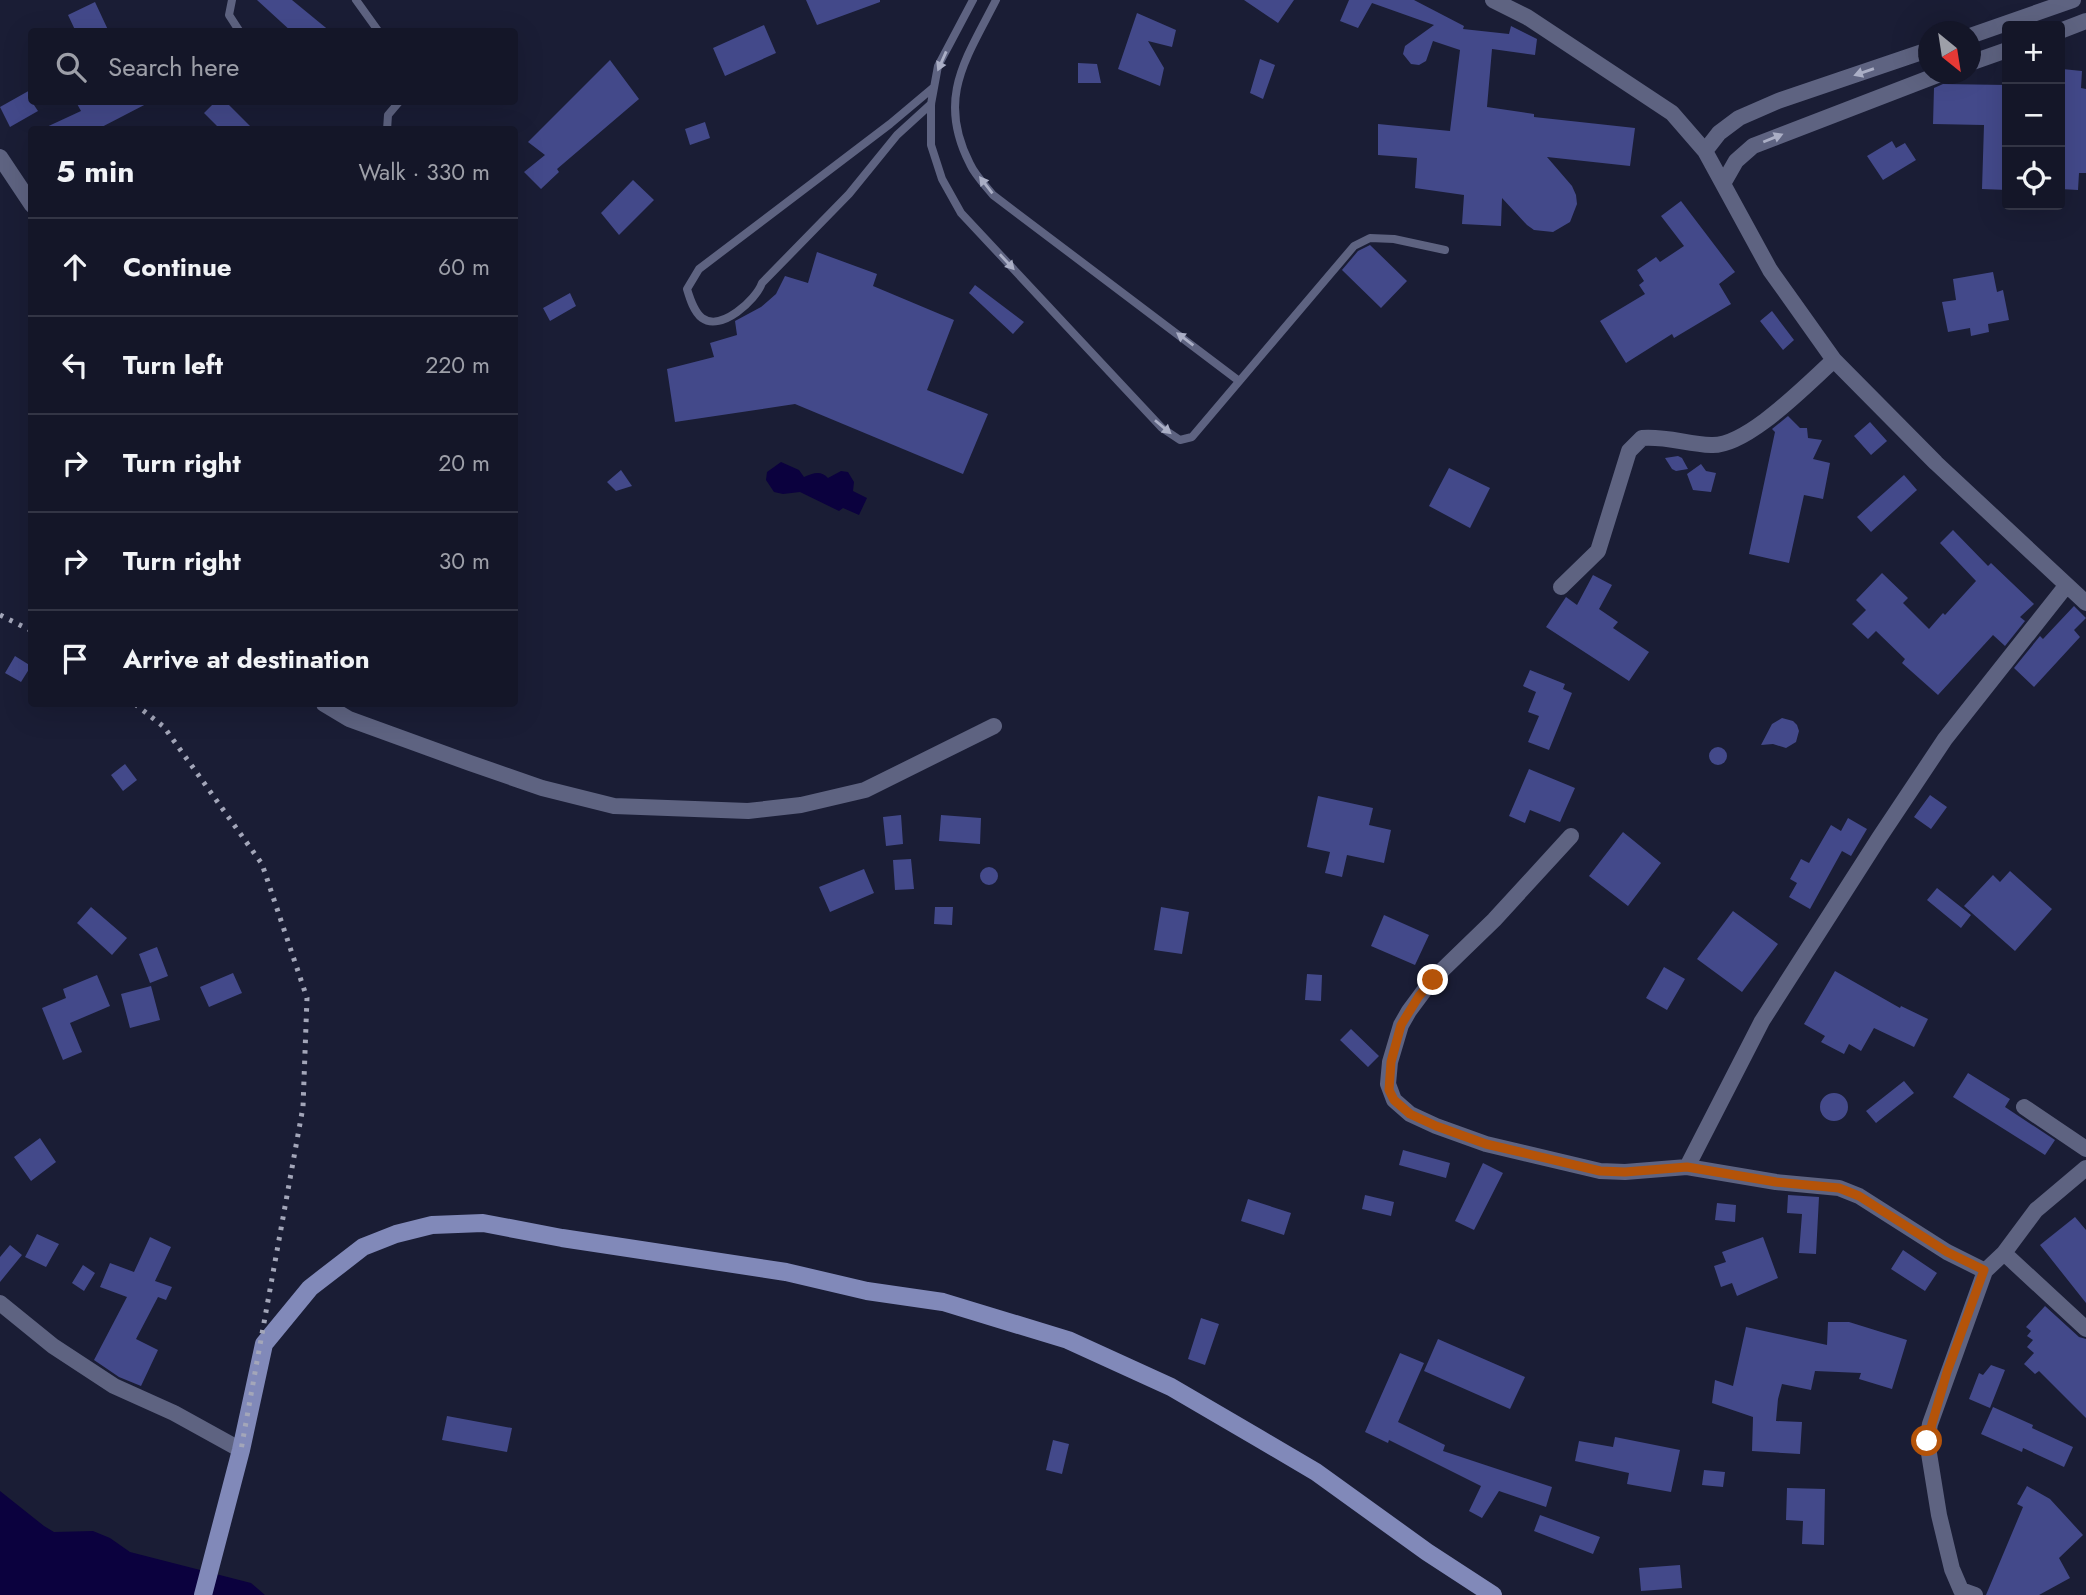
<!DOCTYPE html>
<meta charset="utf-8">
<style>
body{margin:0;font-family:Jost,sans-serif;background:#212334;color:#f1f3f6}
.controls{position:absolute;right:21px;top:21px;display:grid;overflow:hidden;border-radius:7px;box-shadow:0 7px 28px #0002}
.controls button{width:63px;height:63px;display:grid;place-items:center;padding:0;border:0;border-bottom:2px solid #333545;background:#141628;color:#f1f3f6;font:35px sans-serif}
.compass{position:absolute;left:1918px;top:21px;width:63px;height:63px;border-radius:50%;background:#141628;box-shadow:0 7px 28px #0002;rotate:150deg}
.stop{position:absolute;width:21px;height:21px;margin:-16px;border:5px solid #b45309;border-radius:50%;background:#fff}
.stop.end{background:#b45309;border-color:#fff;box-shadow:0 2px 7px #0008}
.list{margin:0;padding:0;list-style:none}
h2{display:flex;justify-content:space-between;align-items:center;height:91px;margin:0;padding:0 28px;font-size:30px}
h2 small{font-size:23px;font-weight:400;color:#9d9fa8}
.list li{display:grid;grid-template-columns:46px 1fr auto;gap:21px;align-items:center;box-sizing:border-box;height:98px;padding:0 28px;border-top:2px solid #333545}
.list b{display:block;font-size:26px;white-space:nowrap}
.list em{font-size:23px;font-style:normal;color:#9d9fa8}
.icon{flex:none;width:38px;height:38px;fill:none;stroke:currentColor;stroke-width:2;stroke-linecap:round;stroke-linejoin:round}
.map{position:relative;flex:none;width:2086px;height:1595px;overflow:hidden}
.search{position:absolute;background:#141628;box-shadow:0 7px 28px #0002;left:28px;top:28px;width:490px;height:77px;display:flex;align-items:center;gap:18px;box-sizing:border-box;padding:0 24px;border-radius:7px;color:#9d9fa8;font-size:26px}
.panel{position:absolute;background:#141628;box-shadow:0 7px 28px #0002;left:28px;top:126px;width:490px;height:581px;border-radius:7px}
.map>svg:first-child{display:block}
.water{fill:#0b013e}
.building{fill:#43498a}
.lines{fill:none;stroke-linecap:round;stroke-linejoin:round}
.lane{stroke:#5e6381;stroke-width:8}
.street{stroke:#5e6381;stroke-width:16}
.secondary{stroke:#8189b9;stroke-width:18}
.rail{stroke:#a3a6b9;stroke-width:5;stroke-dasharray:3.5 7;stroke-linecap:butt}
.oneway{fill:#aaaec5}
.route{stroke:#b45309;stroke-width:9}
</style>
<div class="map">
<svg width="2086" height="1595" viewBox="0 0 2086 1595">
<rect width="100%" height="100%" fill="#1a1d35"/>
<path class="water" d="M781,462L799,470L804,477C813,473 821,470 828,478L841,471L848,472L854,482L853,491L867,498L859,515L843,508L839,511L800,492L783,494L774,492L766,480L767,472Z
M0,1491L44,1526L54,1532L93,1531L110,1538L130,1552L251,1583L265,1595H0Z"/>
<path class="building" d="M257,0H292L331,32H292Z
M806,0H880V2L817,25Z
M1244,0H1294L1278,23Z
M1349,0H1414L1464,26L1463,29L1509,34L1511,26L1537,39L1535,55L1492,49L1487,107L1534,114V117L1635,128L1630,166L1547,157L1572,186L1576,195L1577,204L1570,222L1553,232L1534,230L1527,225L1502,198L1501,226L1462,224L1464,195L1415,188L1417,158L1378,155V124L1450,131L1460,50L1433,41L1426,61L1419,65L1411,64L1403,54L1405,46L1434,25L1372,3L1358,28L1340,21Z
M95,2L109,32H76L68,15Z
M1137,13L1176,30L1172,47L1148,41L1164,68L1160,86L1118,69Z
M764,25L776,53L725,76L713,48Z
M1260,59L1275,65L1263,99L1250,93Z
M610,60L639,99L557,169L559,172L541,189L524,172L545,155L528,142Z
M1078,63L1097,64L1101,83H1078Z
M2062,69L2082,71L2081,88L2086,89V173H2079L2078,190L2060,189Z
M1943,84L2007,85V190L1982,189L1984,125L1933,124L1934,88Z
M32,89V102L38,111L10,127L0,107Z
M76,102H150L96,130H40L81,111Z
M215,102H226L254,130H221L204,113Z
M705,122L710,138L690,145L685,129Z
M1892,141L1896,148L1905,143L1916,160L1883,180L1867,156Z
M633,180L654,200L619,235L601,213Z
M1681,201L1735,272L1719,284L1731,304L1674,338L1672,334L1626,363L1600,321L1645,294L1639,285L1644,281L1637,270L1656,257L1660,262L1684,246L1661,216Z
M1370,245L1407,281L1381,308L1342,270L1358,251Z
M817,252L877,274L873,286L954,320L927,390L988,414L963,474L795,404L675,422L667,369L714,357L710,343L737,335L735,321L761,307L776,294L785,276L808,283Z
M1993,272L1997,292L2003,290L2009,320L1988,324L1989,332L1971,336L1970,328L1948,332L1942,302L1956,300L1953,279Z
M975,285L1024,322L1013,334L969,293Z
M570,293L576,306L550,321L543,308Z
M1772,311L1794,340L1783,350L1760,321Z
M1788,416L1800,428H1807L1808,438L1822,440L1813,459L1830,463L1823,499L1804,495L1789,563L1749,554L1775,432L1772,429Z
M1870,422L1887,441L1871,455L1854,436Z
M1678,456L1682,458L1688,469L1676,471L1672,469L1665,458Z
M1701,464L1706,471L1716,473L1711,492L1693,490L1687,474Z
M1449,468L1490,488L1470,528L1429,506Z
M621,470L632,486L616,491L607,482Z
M1904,475L1917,490L1871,532L1857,517Z
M1953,530L1988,566L1991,563L2034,604L2020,617L2025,621L2005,646L1993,635L1938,695L1902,663L1905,659L1876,631L1868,639L1852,624L1866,610L1856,600L1882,573L1908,598L1903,603L1929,629L1943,613L1945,615L1976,581L1940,543Z
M1593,575L1612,585L1599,609L1618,622L1613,628L1649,652L1629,681L1546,627L1566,597L1577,605Z
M2074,606L2086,618L2074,630L2080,637L2034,687L2014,668L2040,636L2043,639Z
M15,656L31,666L21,682L5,673Z
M1530,670L1565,684L1563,689L1572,693L1549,750L1528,742L1539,716L1528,712L1536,692L1523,686Z
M1782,718L1793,721L1797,725L1799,731L1796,742L1786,748L1773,744L1761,745L1772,724Z
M1709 756a9 9 0 1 1 18 0a9 9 0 1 1-18 0Z
M125,764L137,780L123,791L111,775Z
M1529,769L1575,788L1560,822L1530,810L1525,823L1509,816Z
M1930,795L1947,807L1931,829L1914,817Z
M1318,796L1373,808L1369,825L1391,830L1384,863L1347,855L1342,877L1325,873L1330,852L1307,847Z
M901,815L903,844L886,846L883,817Z
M941,815L981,818L980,844L939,841Z
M1848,818L1867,829L1851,856L1842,851L1810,909L1789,897L1797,883L1790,879L1801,859L1809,863L1831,825L1841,831Z
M1623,832L1661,863L1628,906L1589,876Z
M911,859L914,889L895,890L893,860Z
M980 876a9 9 0 1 1 18 0a9 9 0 1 1-18 0Z
M864,869L874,893L830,912L819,887Z
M2010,871L2052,909L2015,951L1964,906L1993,875L2000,882Z
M1937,888L1971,915L1961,928L1927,900Z
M91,907L127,938L112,955L77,923Z
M935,907H953L952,925L934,924Z
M1161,907L1189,912L1182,954L1154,950Z
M1733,911L1778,944L1742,992L1697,959Z
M1384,915L1429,935L1415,965L1371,946Z
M157,947L168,976L150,983L139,954Z
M1664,967L1685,979L1667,1010L1646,998Z
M1835,971L1900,1008L1901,1006L1928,1019L1914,1047L1874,1028L1861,1051L1849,1044L1844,1054L1821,1042L1825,1036L1804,1024Z
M233,973L242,993L209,1007L200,987Z
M1307,974L1322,975L1321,1001L1305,1000Z
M97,975L110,1006L70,1023L82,1052L63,1060L42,1008L66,998L63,989Z
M151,986L160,1020L130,1028L121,994Z
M1351,1029L1379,1056L1368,1067L1340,1040Z
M1968,1073L2010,1099L2005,1107L2055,1140L2045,1155L1953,1097Z
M1904,1081L1914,1093L1876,1123L1866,1111Z
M1820 1107a14 14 0 1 1 28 0a14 14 0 1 1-28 0Z
M40,1138L56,1162L31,1181L14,1157Z
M1403,1150L1450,1163L1446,1178L1399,1165Z
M1483,1163L1503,1173L1474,1230L1455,1221Z
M1365,1195L1394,1202L1391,1216L1362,1209Z
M1788,1195L1819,1197L1816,1254L1799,1253L1802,1214L1787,1213Z
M1248,1199L1291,1213L1284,1235L1241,1221Z
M1717,1203L1736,1205L1735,1222L1715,1220Z
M2075,1217L2086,1230V1303L2040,1245Z
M37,1234L59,1244L46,1267L25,1257Z
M150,1237L171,1247L155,1281L172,1287L166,1300L158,1297L136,1339L158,1350L141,1386L119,1377L94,1360L127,1297L100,1287L110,1263L134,1272Z
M1763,1237L1778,1278L1737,1296L1732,1283L1721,1287L1714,1266L1726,1262L1722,1252Z
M10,1245L22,1255L0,1282V1257Z
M1903,1250L1937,1273L1925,1291L1891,1269Z
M83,1265L95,1273L84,1291L72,1283Z
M2045,1306L2079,1337L2086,1339V1418L2039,1371L2035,1374L2024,1364L2034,1353L2027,1347L2033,1340L2027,1336L2031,1331L2026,1327Z
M1201,1318L1219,1324L1205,1365L1188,1359Z
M1828,1322H1849L1907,1340L1892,1389L1859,1379L1861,1373L1815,1371L1811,1390L1782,1384L1778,1399L1776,1421L1802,1422L1800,1454L1752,1451L1753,1417L1712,1403L1715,1380L1733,1386L1746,1327L1827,1345Z
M1438,1339L1525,1377L1510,1409L1424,1371Z
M1400,1353L1424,1363L1398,1422L1445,1445L1443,1451L1552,1487L1546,1507L1499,1491L1482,1518L1469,1511L1481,1486L1389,1440L1388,1443L1365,1432Z
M1991,1365L2005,1370L1990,1408L1969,1399L1979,1373L1983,1375Z
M1993,1407L2033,1425L2032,1428L2073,1447L2064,1467L2023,1448L2022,1452L1981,1434Z
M447,1416L512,1428L507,1452L442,1440Z
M1615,1437L1680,1450L1671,1492L1627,1484L1629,1473L1575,1461L1579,1441L1613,1447Z
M1053,1440L1069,1444L1062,1474L1046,1470Z
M1704,1470L1725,1472L1723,1487L1702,1485Z
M2027,1486L2050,1499L2083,1535L2059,1558L2070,1578L2039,1595H1986L2023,1507L2017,1504Z
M1787,1488L1825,1489L1824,1545L1802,1544L1803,1521L1786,1520Z
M1540,1515L1600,1537L1593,1554L1534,1531Z
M1680,1565L1682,1588L1641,1591L1639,1568Z"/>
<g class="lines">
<path class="lane" d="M232,0L229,15L240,32
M356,0L379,32
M973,0L938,66L931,104V145L942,179L961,213L1162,428L1180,440L1192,437L1354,246L1370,238L1394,239L1445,250
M996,0C966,59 936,98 970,164C975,175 985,185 993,195L1239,381
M931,104L897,135L849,194L762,283C756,300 721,332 702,318C694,312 690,299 687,289L699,269L890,124L934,87
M387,130L388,115L399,102"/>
<path class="street" d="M1493,0L1527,17L1672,113L1705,151L1770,270L1834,360L1936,463L2086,603
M2060,31L2086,21
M1970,36L2073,0
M1970,63L2007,50
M1705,151L1719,133L1739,118L1778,101L1928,50
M0,157L32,205
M1724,182L1736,161L1753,146L1940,74
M1561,587L1598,551L1629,451L1642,438C1666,436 1687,444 1711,445C1747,447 1807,384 1834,360
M324,704L349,719L470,763L542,788L614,806L748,811L801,805L865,790L994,726
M1571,836L1494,920L1432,980L1409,1011L1401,1025L1390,1062L1388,1084L1394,1100L1410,1114L1436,1126L1486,1144L1600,1171L1625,1172L1687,1167L1776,1182L1839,1188L1859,1196L1947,1252L1985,1271
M2024,1107L2086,1149
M1687,1167L1762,1021L1879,838L1945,739L2066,586
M2004,1253L2086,1329
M0,1303L53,1346L114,1386L174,1413L241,1450
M1975,1595L1961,1590L1952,1569L1939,1515L1927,1441L1930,1424L1985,1271L2004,1253L2036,1210L2086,1168"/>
<path class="secondary" d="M203,1595L241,1450L264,1344L310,1288L363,1247L396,1234L432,1225L483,1223L562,1238L786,1272L867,1291L943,1302L1068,1340L1171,1387L1260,1439L1316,1472L1427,1552L1493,1595"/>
<path class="rail" d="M0,615L32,631
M135,704L164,727L262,864L307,998L303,1107L241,1450"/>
</g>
<defs><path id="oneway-solid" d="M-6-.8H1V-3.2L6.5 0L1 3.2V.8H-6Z" transform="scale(1.75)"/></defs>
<g class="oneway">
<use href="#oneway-solid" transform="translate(942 61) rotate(114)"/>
<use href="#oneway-solid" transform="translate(1864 72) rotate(161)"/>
<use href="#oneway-solid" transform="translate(1773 138) rotate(-22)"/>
<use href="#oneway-solid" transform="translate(986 185) rotate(-128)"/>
<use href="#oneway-solid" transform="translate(1007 262) rotate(47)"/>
<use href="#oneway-solid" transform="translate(1185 339) rotate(-143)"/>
<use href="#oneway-solid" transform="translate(1163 427) rotate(40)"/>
</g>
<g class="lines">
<path class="route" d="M1433,980L1419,996L1401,1025L1391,1062L1389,1090L1394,1100L1410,1114L1436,1126L1486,1144L1600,1171L1625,1172L1687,1167L1776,1182L1839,1188L1859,1196L1947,1252L1984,1270L1947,1372L1927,1441"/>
</g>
</svg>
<div class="controls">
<button>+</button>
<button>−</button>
<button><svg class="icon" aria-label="locate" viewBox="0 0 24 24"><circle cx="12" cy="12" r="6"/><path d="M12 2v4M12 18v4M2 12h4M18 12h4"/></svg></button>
</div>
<svg class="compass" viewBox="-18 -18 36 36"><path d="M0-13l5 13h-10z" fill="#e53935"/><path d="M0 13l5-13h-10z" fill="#9d9fa8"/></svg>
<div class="stop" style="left:1927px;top:1441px"></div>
<div class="stop end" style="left:1433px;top:980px"></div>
<div class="search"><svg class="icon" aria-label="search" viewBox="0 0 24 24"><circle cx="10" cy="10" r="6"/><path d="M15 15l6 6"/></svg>Search here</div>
<section class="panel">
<h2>5 min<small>Walk · 330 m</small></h2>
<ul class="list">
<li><svg class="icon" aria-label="ahead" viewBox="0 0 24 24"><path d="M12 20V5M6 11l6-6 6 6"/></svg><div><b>Continue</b></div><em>60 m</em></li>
<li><svg class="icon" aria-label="left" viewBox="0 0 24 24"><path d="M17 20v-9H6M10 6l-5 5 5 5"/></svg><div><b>Turn left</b></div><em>220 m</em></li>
<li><svg class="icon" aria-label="right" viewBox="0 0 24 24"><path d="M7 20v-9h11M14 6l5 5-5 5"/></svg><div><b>Turn right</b></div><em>20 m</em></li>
<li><svg class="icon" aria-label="right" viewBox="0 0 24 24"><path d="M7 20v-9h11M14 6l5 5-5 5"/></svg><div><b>Turn right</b></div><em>30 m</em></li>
<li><svg class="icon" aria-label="arrive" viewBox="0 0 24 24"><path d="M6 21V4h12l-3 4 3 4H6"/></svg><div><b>Arrive at destination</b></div></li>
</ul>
</section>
</div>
